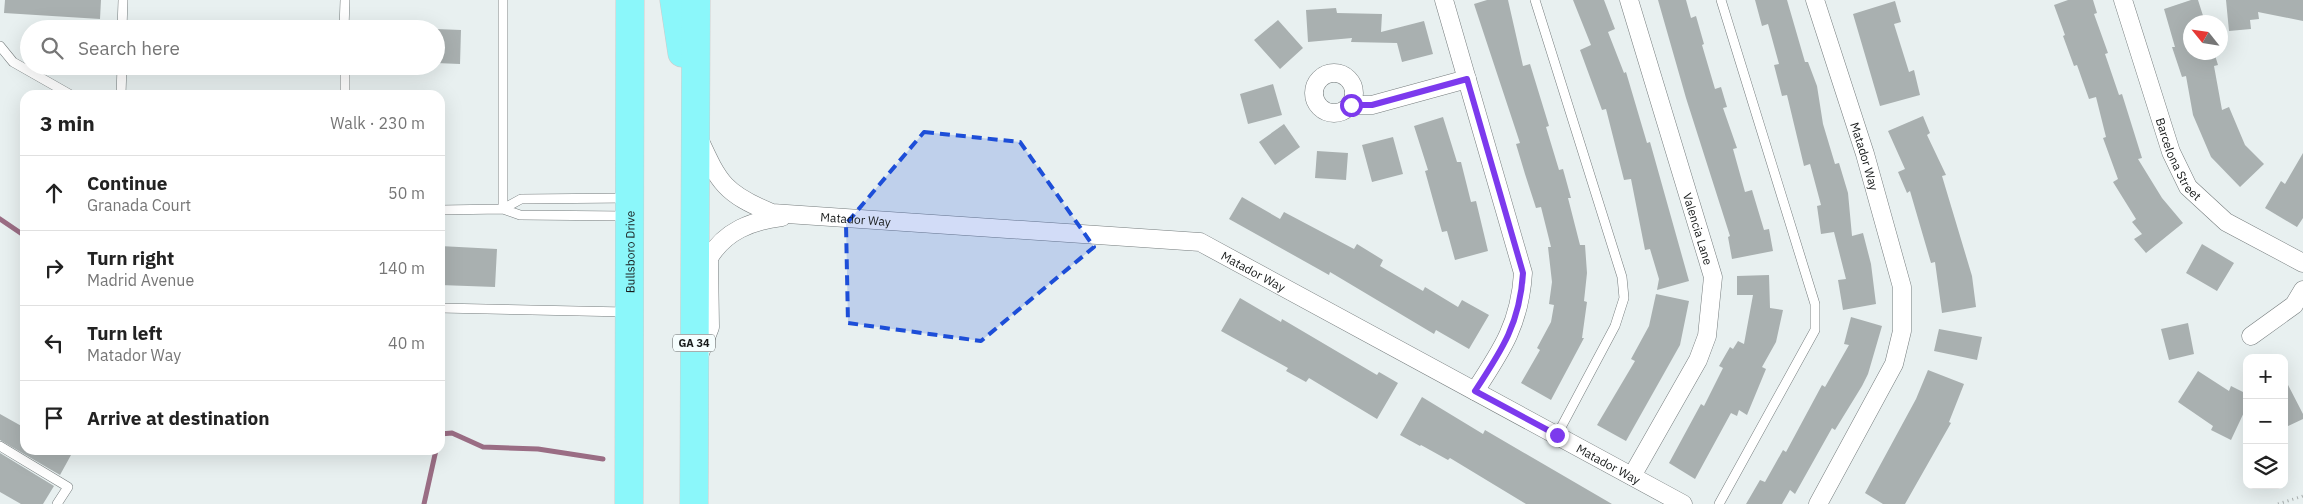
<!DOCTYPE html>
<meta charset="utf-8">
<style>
body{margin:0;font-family:"IBM Plex Sans",sans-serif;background:#f2f2f2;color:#222}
.controls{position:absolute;right:15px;bottom:15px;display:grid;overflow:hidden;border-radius:10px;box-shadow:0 5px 20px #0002}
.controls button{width:45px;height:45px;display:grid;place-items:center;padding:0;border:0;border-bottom:1px solid #e0e0e0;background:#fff;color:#222;font:25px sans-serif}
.compass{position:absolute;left:2183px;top:15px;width:45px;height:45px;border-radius:50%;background:#fff;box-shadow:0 5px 20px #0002;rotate:300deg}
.stop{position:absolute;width:15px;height:15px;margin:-11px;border:4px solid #7c3aed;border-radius:50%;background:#fff}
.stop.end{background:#7c3aed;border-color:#fff;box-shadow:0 1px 5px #0008}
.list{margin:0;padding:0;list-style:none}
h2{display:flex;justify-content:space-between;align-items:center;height:65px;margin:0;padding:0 20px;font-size:21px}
h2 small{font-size:16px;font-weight:400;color:#767676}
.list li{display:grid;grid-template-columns:32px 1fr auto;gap:15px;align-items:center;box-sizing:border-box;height:75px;padding:0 20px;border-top:1px solid #e0e0e0}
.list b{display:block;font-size:19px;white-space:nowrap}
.list p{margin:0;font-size:16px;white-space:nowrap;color:#767676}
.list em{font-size:16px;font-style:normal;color:#767676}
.icon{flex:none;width:28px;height:28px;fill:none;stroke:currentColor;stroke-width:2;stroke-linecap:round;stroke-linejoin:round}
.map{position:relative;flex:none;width:2303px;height:504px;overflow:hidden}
.search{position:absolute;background:#fff;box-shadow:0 5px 20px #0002;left:20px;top:20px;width:425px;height:55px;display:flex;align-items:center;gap:12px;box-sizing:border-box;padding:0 18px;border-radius:28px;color:#767676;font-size:19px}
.panel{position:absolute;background:#fff;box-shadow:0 5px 20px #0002;left:20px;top:90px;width:425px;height:365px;border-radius:15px}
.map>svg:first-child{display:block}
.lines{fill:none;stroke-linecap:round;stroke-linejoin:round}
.stream{stroke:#9a6d84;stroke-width:5}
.building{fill:#a9b0b0}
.lane-casing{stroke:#757c7d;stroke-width:10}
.street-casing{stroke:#757c7d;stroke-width:19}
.primary-casing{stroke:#cccdcd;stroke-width:29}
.path{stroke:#a6acac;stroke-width:3;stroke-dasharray:1 4;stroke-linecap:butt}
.lane{stroke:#fff;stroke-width:9}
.street{stroke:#fff;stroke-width:18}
.primary{stroke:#8bf7fa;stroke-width:28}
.route{stroke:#7c3aed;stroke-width:6}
.marked{fill:#1d4ed8;fill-opacity:0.2;stroke:#1d4ed8;stroke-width:4;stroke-dasharray:10 6;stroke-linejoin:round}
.labels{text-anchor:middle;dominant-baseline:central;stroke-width:5;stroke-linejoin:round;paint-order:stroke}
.shield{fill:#f6fefe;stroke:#5a5e5e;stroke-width:1}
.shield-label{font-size:11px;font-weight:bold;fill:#171a1a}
.street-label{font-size:12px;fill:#171a1a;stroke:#f6fefe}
</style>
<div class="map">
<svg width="2303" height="504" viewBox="0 0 2303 504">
<rect width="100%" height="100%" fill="#e8f0f0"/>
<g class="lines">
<path class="stream" d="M0,219L25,236
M440,434L452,433L483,447L538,449L603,459
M424,504L436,450"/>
</g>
<path class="building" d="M5,0H101L100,19L4,13Z
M1487,0H1508L1523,66L1530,64L1549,126L1546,127L1559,170L1563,169L1571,198H1568L1580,245H1585L1587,273L1584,301L1587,302L1582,338H1584L1551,400L1521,383L1540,350L1537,348L1551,322L1554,305L1549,304L1552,282L1548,247H1551L1541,207L1536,208L1525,174L1516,144L1520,143L1474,4Z
M1573,0H1604L1615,29L1608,32L1624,73L1626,72L1647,143L1650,142L1689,281L1657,290L1659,279L1650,249L1645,250L1631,179L1624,180L1606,109L1602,110L1580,50L1591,45Z
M1658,0H1686L1691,18L1696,16L1704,44L1702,45L1715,89L1721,87L1727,107L1723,108L1737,148L1733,149L1745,192L1752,190L1764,230L1769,229L1773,251L1732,259L1728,237L1730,236L1686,98Z
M1755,0H1787L1805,62H1808L1817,86L1823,124L1835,164L1839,163L1848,193L1852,236L1863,233L1871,264L1876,304L1843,310L1838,280L1846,279L1834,232L1821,234L1817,206L1821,205L1810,164L1804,166L1787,95L1782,96L1774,65L1779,64L1768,24L1762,26Z
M2068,0H2093L2097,13L2094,14L2108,53L2105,54L2119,95L2122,94L2142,158L2138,159L2162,198L2183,223L2146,253L2134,239L2142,234L2132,222L2136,219L2113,182L2118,179L2103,138L2106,137L2096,97L2089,99L2077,65L2074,66L2063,36L2065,35L2054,5Z
M2191,0H2198L2205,22H2190V52H2214L2218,65L2214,66L2222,110L2229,107L2245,145L2264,164L2240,187L2211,157L2193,115L2186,76L2182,77L2172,47H2175L2164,9Z
M2226,0H2303V21L2258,12L2259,19L2250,20L2251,29L2229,31Z
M1895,1L1901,22L1894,24L1909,72L1914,70L1920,95L1880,106L1853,14Z
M1336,8L1337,13L1382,14L1381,32L1424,21L1433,54L1402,62L1397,43L1351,42L1352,38L1308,42L1306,10Z
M1278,20L1303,48L1280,69L1254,40Z
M436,29L461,30L460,64L436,63Z
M1273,84L1282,115L1248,124L1240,94Z
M1923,116L1930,133L1927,135L1946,175L1942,176L1972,276L1976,307L1942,313L1935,262L1931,263L1910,191L1907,193L1898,172L1905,169L1888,131Z
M1443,117L1457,162H1461L1471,202L1476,201L1488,251L1455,260L1447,231L1442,232L1425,171L1428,170L1414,126Z
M1284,124L1300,147L1275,165L1259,142Z
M1393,137L1403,174L1372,182L1362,145Z
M1317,151L1348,153L1346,180L1315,178Z
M2303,153V218L2297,227L2265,208L2281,181L2285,184Z
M1242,197L1280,219L1284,212L1354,249L1357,244L1383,260L1380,266L1423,291L1425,287L1458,307L1462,300L1489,315L1469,349L1436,330L1434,334L1330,272L1329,275L1229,219Z
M2202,244L2234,263L2217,291L2186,273Z
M440,246L497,249L495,287L440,285Z
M1769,275L1770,308L1783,310L1776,342L1762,367L1766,369L1747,415L1739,410L1737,416L1731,413L1695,479L1669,463L1701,404L1704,406L1723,368L1719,366L1730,347L1733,349L1738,341L1744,344L1753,295H1737V276Z
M1656,294L1689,301L1680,345L1626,441L1597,425L1635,361L1631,359L1649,326Z
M1240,298L1281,322L1282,319L1377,375L1379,372L1398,383L1377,419L1309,378L1306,382L1286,371L1288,368L1221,331Z
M1851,317L1882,326L1868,374L1862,386L1835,430L1832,428L1795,494L1790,490L1782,504H1746L1760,480L1765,482L1783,450L1786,452L1822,385L1825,387L1849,345L1844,344Z
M2188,323L2194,354L2169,360L2161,329Z
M1939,329L1982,337L1977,360L1934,351Z
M1928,370L1964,384L1949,422L1951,423L1905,504H1883L1865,493L1916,399Z
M2198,371L2229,391L2231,386L2247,394V406L2231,440L2211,430L2213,426L2178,402Z
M2284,377L2303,414V419L2284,428Z
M1422,397L1483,434L1485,430L1612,504H1526L1450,458L1448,460L1421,445L1420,446L1400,435Z
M0,414L25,428V450H63L71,455L60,475L0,440Z
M0,453L54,486L43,504H21L0,492Z"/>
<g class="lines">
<defs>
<path id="lane" d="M1535,0L1622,277L1624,298L1615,326L1557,435
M122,29L123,0
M344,29L345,0
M0,46L13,62L71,95
M345,66V95
M121,95L122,66
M503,209V0
M503,209L521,199L628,198
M440,210L503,209L520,215L626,216
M440,308L626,312
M0,446L68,487L57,504
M1719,504L1815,330V304L1721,0"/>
<g id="street">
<path d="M1444,0L1523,273C1520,323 1502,350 1475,391"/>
<path id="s1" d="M1629,0L1713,277L1707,336L1698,360L1632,476"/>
<path id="s2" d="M1815,0L1865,154L1902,287V331L1894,364L1818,504"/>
<path id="s3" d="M2123,0L2171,152L2188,187L2226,222L2303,263"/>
<circle cx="1334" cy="93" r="20"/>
<path d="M1351,105H1372L1467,79"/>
<path id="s4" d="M699,139C719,183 725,194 772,213L1200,242L1683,504"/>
<path d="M2251,336L2294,305L2303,290"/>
<path d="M700,353L710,327L709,258C725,231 751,221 782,217"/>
</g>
<g id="primary">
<path d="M674,0L682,53"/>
<path id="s5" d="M629,504L630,0"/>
<path d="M694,504L696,0"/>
</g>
</defs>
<use href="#lane" class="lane-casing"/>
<use href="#street" class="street-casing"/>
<use href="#primary" class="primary-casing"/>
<path class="path" d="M2278,504L2303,496"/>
<use href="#lane" class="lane"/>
<use href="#street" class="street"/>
<use href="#primary" class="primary"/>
</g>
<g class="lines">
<path class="route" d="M1351,105H1372L1467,79L1523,273C1520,323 1502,350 1475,391L1557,435"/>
</g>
<path class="marked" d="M924,132L1020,142L1094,247L981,341L848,323L846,224Z"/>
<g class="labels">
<rect class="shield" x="673" y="334.5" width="42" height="17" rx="4"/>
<g class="shield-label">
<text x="694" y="343">GA 34</text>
</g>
<g class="street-label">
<text stroke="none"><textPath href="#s2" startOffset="164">Matador Way</textPath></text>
<text stroke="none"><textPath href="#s3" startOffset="169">Barcelona Street</textPath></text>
<text stroke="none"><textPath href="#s4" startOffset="192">Matador Way</textPath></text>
<text stroke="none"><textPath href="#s1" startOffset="239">Valencia Lane</textPath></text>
<text stroke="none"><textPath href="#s5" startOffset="252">Bullsboro Drive</textPath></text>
<text stroke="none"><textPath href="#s4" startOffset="598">Matador Way</textPath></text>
<text stroke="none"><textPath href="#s4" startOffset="1002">Matador Way</textPath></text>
</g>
</g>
</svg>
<div class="controls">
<button>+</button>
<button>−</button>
<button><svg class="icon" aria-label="layers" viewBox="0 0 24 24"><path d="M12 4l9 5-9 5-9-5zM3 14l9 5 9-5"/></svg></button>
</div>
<svg class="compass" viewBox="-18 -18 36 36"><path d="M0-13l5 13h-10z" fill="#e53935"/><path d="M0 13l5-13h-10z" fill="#767676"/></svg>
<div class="stop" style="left:1351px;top:105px"></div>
<div class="stop end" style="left:1557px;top:435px"></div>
<div class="search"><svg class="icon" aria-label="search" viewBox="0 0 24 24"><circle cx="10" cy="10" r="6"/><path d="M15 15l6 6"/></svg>Search here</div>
<section class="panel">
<h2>3 min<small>Walk · 230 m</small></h2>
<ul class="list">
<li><svg class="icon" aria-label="ahead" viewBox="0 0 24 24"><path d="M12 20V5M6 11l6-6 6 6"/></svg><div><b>Continue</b><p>Granada Court</p></div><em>50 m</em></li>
<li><svg class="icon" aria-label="right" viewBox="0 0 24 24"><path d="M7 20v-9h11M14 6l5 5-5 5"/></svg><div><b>Turn right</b><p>Madrid Avenue</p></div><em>140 m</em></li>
<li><svg class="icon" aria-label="left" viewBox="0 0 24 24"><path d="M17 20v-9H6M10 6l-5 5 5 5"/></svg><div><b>Turn left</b><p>Matador Way</p></div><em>40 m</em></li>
<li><svg class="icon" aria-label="arrive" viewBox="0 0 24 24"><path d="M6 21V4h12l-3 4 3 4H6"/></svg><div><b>Arrive at destination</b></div></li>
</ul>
</section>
</div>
